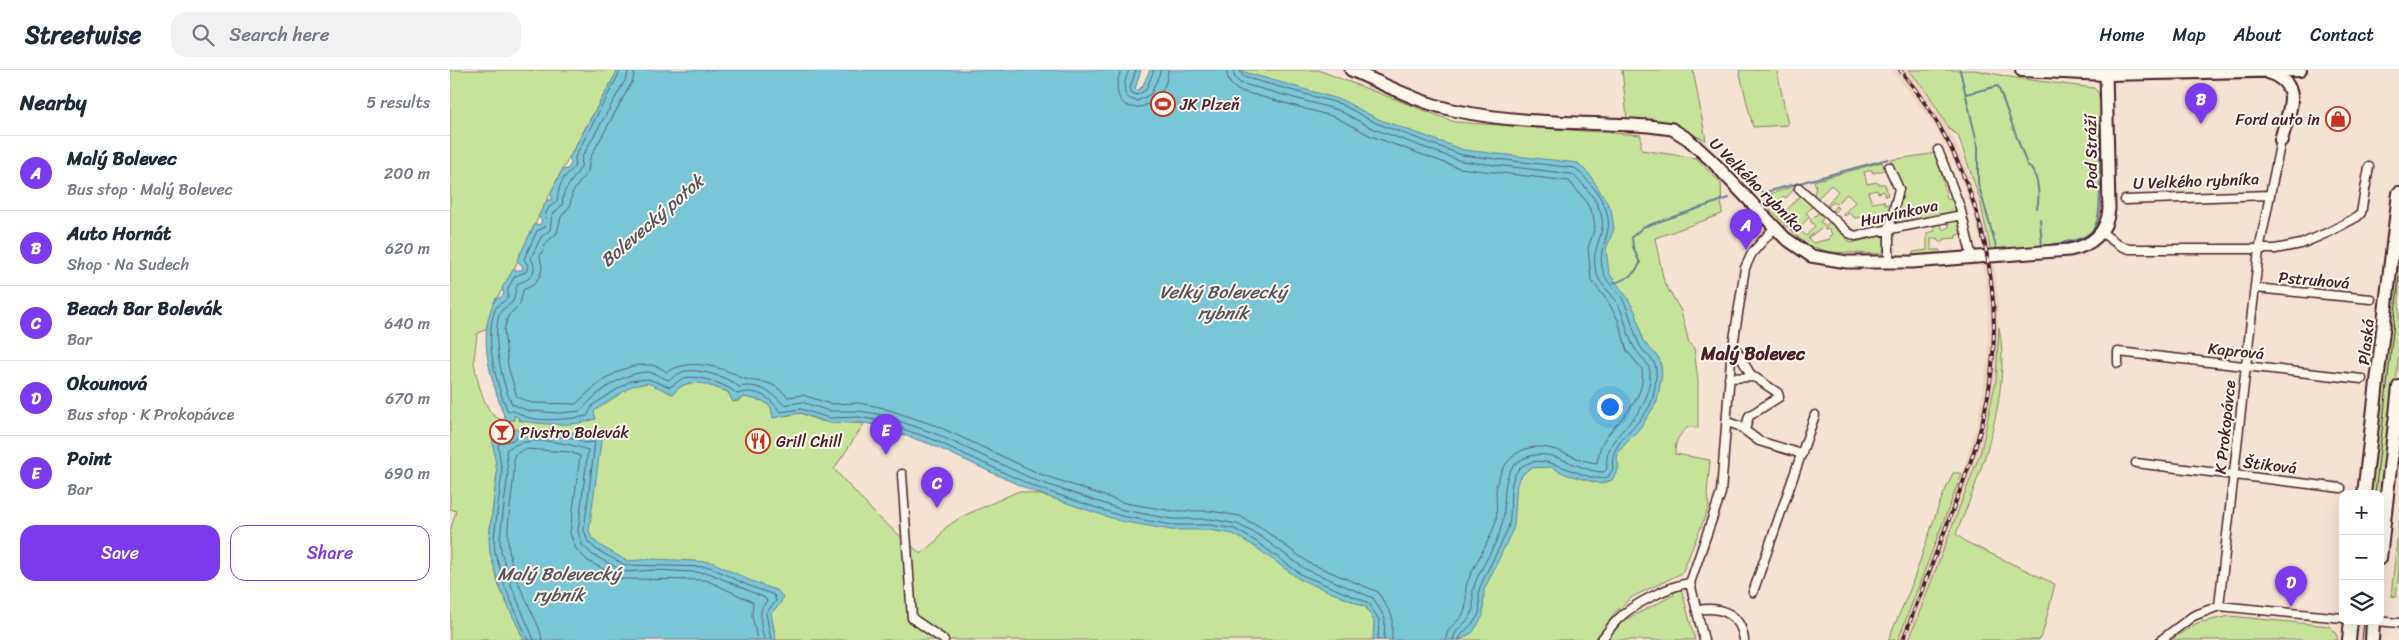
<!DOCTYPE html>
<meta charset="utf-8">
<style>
body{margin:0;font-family:Sriracha,sans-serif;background:#f2f2f3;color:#1f2937}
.controls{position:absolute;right:15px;bottom:15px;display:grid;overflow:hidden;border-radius:10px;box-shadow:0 5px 20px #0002}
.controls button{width:45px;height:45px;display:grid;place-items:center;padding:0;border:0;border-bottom:1px solid #e0e1e3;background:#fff;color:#1f2937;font:25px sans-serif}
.you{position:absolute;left:1159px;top:336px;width:18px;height:18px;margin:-12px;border:4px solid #fff;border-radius:50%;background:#1a73e8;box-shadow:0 0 0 8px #1a73e833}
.badge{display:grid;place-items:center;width:32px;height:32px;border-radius:50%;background:#7c3aed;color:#fff;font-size:16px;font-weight:700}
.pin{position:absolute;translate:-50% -41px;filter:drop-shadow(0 1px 2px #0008)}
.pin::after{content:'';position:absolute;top:26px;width:18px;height:15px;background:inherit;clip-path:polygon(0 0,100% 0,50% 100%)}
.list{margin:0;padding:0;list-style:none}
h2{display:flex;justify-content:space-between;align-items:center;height:65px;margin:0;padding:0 20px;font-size:21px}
h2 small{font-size:16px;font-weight:400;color:#747a83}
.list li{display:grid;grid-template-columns:32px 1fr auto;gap:15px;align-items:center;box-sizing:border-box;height:75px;padding:0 20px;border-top:1px solid #e0e1e3}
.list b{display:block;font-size:19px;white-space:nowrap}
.list p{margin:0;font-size:16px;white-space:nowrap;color:#747a83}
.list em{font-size:16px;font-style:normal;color:#747a83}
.actions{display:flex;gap:10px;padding:15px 20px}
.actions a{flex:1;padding:11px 0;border:1px solid #7c3aed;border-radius:15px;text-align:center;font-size:18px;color:#7c3aed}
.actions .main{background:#7c3aed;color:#fff}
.icon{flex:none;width:28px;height:28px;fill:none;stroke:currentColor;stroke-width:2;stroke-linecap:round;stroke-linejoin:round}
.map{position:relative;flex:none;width:1949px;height:570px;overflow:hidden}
header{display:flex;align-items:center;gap:30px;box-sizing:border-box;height:70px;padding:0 25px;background:#fff;border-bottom:1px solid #e0e1e3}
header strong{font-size:24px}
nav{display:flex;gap:28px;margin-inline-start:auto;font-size:18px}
.search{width:350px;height:45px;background:#f2f2f3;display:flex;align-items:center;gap:12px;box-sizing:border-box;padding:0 18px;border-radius:15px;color:#747a83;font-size:19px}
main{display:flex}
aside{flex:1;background:#fff}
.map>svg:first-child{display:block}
.built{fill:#efd3c0}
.green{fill:#c7e39a;stroke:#888162}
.water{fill:#78c6d6;stroke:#668392}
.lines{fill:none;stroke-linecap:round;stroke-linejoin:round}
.shore{stroke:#5c626f;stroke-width:1}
.stream{stroke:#668392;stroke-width:2}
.street-casing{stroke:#4a1f2b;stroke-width:11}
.secondary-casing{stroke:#4a1f2b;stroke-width:15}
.primary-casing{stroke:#4a1f2b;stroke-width:16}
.street{stroke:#fbf7ec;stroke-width:8}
.secondary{stroke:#fbf7ec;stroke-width:11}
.primary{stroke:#fbf7ec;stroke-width:12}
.tram{stroke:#4a1f2b;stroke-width:1}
.rail-casing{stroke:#4a1f2b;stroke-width:4}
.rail{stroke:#fbf7ec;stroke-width:2;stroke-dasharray:5.5;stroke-linecap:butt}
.labels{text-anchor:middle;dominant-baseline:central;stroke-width:4;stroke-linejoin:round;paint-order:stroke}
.poi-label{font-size:16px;fill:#4a1f2b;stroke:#fbf7ec;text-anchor:start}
.street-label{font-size:16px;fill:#4a1f2b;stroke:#fbf7ec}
.water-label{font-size:18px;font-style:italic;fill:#58515e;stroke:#fbf7ec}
.neighbourhood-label{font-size:18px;font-weight:bold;fill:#4a1f2b;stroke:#fbf7ec}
</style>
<header>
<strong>Streetwise</strong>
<div class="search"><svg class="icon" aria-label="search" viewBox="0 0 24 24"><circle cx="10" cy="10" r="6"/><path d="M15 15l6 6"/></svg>Search here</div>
<nav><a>Home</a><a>Map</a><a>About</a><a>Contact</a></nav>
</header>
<main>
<aside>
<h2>Nearby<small>5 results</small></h2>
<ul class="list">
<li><span class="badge">A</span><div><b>Malý Bolevec</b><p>Bus stop · Malý Bolevec</p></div><em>200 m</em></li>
<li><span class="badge">B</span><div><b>Auto Hornát</b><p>Shop · Na Sudech</p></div><em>620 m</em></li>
<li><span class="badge">C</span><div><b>Beach Bar Bolevák</b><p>Bar</p></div><em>640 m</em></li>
<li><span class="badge">D</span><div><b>Okounová</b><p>Bus stop · K Prokopávce</p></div><em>670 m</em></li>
<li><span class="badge">E</span><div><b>Point</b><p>Bar</p></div><em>690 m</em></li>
</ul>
<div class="actions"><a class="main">Save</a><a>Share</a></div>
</aside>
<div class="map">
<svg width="1949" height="570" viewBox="0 0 1949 570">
<rect width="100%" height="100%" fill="#f4e2d2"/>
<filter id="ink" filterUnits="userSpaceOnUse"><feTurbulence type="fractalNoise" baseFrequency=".02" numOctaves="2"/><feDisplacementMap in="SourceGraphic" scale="10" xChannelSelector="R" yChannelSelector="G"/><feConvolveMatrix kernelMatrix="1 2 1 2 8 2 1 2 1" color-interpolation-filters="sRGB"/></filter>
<g filter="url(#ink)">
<path class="built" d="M1442,0H1459L1478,23L1499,59L1512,87L1531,140L1539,179L1533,180L1523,141L1505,93L1483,53Z
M1544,192L1548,230L1549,287L1537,358L1522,407L1459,570H1448L1512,403L1527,355L1538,287V231L1533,193Z"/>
<path class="green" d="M0,0H168C131,65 95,129 65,197C53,221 42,230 36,259L27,264C26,272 25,281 24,289C24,301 34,337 43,345C48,350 56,351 62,350L64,345L70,348L69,350L110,354L161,291L222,324C241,304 256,315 278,322L282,330L286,332L295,327L313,331L321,337L323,347L350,343L370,351L414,354L384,399L426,445L471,484L487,470L495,458L511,447L569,421L772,461L777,439L901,530L916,537L921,545L787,0H868L1005,52L1191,65V80L1246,88L1271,113L1272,144L1205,168L1214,212L1231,241L1239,273L1244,278L1248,311V358L1238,357C1228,366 1225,371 1225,384L1260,390L1257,424L1259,437L1232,503L1182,527L1162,545L1171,552L1224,525L1223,520L1231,518L1245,570H251L196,521L47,403L39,468L109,570H0V461L6,441L0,439Z
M1172,0H1243L1256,70C1246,67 1239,61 1228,57C1212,50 1195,50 1177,49Z
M1289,0H1327L1338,55L1303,57Z
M1459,0H1525L1565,8L1644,18L1648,22L1650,33V143C1647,153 1643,163 1633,168C1617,177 1562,180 1541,182L1530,130L1508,65L1499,59L1478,23Z
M1487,83L1497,129L1504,130L1506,137L1504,142L1450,153L1446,150L1454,119L1440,90Z
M1432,92L1435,100L1423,103L1422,100L1414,102L1417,114L1427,112L1428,114H1435L1438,125L1435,126L1434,121L1428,123L1427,120L1418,122L1422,133L1434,131L1435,135L1442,133L1439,144L1405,148L1399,143L1395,146L1393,144L1405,132L1397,124L1386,134L1383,132L1378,137L1382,141L1386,136L1388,138L1383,144L1376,137L1388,121L1381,115L1367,129L1364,125L1366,117L1364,111Z
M1342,117L1344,119L1336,128L1333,126L1327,132L1321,126L1322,123Z
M1351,125L1363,136L1356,143L1361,148H1358L1351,156L1353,158L1351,161L1356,166L1365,156L1360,151L1369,142L1374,147L1370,152L1375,155L1358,168L1363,173L1380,169L1379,166L1382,165L1380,159L1375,160V158L1379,152L1401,173L1434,165V178L1432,184L1380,182L1356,175L1314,134L1317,130L1333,144Z
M1507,149L1511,164L1506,165V168L1494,169V172H1489L1487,168L1481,169V180H1490V183L1463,185V182L1477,180V163L1485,161L1484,155L1490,153L1493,160L1499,157L1498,151Z
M1949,164V284L1930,446V424H1918Z
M1549,257C1562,322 1531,404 1506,464L1516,472L1605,514L1593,562L1589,570H1459L1531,381L1546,310Z
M1503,403H1512L1448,570H1438L1460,520L1490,432Z
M1949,451V501L1946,527L1941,526Z
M1780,546L1879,556L1886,564L1888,570H1721L1747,553Z"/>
<path class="water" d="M168,0H691L685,19L688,20L692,17L700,0H787L892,30L928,49L1014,80L1128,93L1140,105L1161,139L1164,159L1156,179L1159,203L1177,227L1186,243L1193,271L1209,288L1211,295L1212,304L1207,332L1191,357L1169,381L1167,388L1169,398L1162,410L1151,414L1115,404L1101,397L1080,398L1074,403L1067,413L1064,457L1034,520L1033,546L1023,562L1010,570H923L924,551L916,537L849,509L804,476L783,464L759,460H721L670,451L584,422L480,374L425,355L407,352L379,353L350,343L323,348L321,337L313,331L295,327L283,332L278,322C256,315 240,304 223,324L198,313L182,316L147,339L144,342L146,349C123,357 92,355 68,350L69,348L64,345V350L56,351C42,312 25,266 46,228H50L54,224L52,218L63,200H72L73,197L67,190L85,154L90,155L92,150L88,147L97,130H102L101,122L112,100L118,99L121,93L119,88Z
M64,359L130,363L135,368L150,365L151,372L139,461L142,469L151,476L177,491L205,489L262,492L299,510L328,521L333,527L330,534L321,543L326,570H74L50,519L40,483L39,468L47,403L42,367L61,365Z"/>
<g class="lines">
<path class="shore" d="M171,0L125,87C127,101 120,99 114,108C109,116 108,123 107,132L99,137L95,145L97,151L95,157L87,161L74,189L78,196L76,202L65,206L58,218V227C54,233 48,233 45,240C34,266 46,317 58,341C67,340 68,344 76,347C90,352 122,349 137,346L143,335L180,311L198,309L220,317C225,314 229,310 234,308C246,304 279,315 287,324C307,318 320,327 330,342L351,339L379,348L408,347L426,350L482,369L585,417L671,446L722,455H760L785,459L807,472L852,505L919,533L929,550L928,570
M178,0L177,7L132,87L131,97L114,122L112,135L102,145L100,160L91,167L81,188C88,201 82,209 69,213C64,219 66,224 63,231C60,236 54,237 51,241C40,260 52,315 62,334L79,341L110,343L131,341C145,323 172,303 197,302C204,302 212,308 219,310C224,307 229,302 236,301C250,299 279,307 289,317C307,313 323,322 334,335L352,332L379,341H408L428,344L484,363L587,411L673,440L722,449H761L787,454L810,466L855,499L923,528L935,548L934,570
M185,0L183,10L140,88L138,101L122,123L120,136L111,147L107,163L96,173L90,186L92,198L90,206L83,215L73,220L70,234L58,246L54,260L58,296L67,327L82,333L126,334C143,317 172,292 199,295C206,295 212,299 217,302C239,289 263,295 285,304C287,305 289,308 292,308C314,315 318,307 338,327L353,325L380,334L409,333L430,337L487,356L590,404L675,433L723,441H761L790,446L814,460L859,493L928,522L942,546V570
M671,0C651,52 716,48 718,0
M679,0C674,13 669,28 687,31L701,24L711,0
M686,0L680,18L682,23L687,25L696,20L704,0
M776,0L779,12L787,20L885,47L921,66L1009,98L1119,111L1135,130L1143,145L1145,157L1138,178L1141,210L1157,230L1168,250L1177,281L1192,299C1196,331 1170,347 1154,370C1149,377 1149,386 1147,393C1122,391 1100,369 1073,380C1057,387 1046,406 1046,423C1046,433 1048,444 1045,454C1038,475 1025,492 1017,513C1014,521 1018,531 1015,539C1012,553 996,554 996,570
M783,0L785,8L790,13L888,40L924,59L1011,91L1122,104C1136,116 1156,139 1152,159C1148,177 1140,187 1148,207C1152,216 1161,223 1166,231C1176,247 1176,263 1184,277C1190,288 1201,292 1200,306C1199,316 1198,326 1193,335C1180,358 1153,370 1157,399L1154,402C1128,402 1104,377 1077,387C1047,398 1058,431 1052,454C1047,477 1031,495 1024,516C1021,525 1025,535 1022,543C1018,554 1004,558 1003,570
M789,0L794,7L891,34L926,53L1012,85L1125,98C1140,111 1162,137 1158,159C1155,176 1147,184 1154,204C1157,213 1167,220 1172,228C1181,244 1182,259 1189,274C1196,288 1208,288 1206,306C1205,317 1204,329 1198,339C1186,359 1158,373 1163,399L1158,407C1140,415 1106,387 1082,392C1051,399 1065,438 1058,458C1050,479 1038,497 1030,517C1027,526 1031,535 1029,543C1026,554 1010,562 1009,570
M78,570L55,517L45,482L44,468L52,403L48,374L63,370L69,364L125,368L134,373L145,372L134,460L138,472L147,480L175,495L260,497L297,515L324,525L326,531L316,543L321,570
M84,570L61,515L51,481L50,468L58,403L56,380C77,364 114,372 138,380L128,461L132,475L143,485L175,502L206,500L259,503L315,528L317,531C306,542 312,556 314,570
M92,570C91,559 84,548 80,538C71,519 62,501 59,481C54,454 66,415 64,385L75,379L120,382L130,386L120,463L126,479L138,491L172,509L256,510L303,532L302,546L307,570"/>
<path class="stream" d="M1510,0L1528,77V113L1547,180
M1516,24L1548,16L1577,95C1589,103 1590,126 1587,138
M1650,51V105
M1298,122H1316L1438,89
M1590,149L1592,176C1645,168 1650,168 1650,113
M1394,186H1411
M1164,213C1176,209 1185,205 1190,193L1183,177L1182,167L1193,157L1279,128"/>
<defs>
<path id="street" d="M1488,80L1510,137L1522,188
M1349,118L1399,163L1405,166L1512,145
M1675,130L1819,125
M1651,162L1669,175L1679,179H1825L1851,174L1879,162L1907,147L1911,143L1919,97
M1439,192V159L1449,119L1439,97
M1805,218L1921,229
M1283,274L1302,307L1306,308L1328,323L1329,327L1299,346L1295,360
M1668,293V282L1912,309
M1279,308L1302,307
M1277,352L1289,356L1309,371L1352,384
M1686,393L1891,418
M452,404L462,548L494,570
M1303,522L1365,345
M1769,536L1809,180L1831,70
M1247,540C1270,536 1291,543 1294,570
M1926,551L1949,553
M1151,570C1157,563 1162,555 1168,549C1183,534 1221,515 1240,513
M1254,570L1240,513L1271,423L1281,289L1295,198L1302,183L1325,157
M1711,570L1743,546L1769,536L1893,548"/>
<path id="secondary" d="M901,0C936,15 971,34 1008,41C1070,54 1136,52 1199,56L1222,59L1238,69L1263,92L1335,168L1361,186L1397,192H1462L1619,180C1642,176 1657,162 1659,139L1656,0"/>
<path id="primary" d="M1572,0L1656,4L1850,0
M1818,2C1855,15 1838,42 1831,70
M1914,424L1949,123
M1930,488L1949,317
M1899,570L1901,551
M1922,570L1923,551"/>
</defs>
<use href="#street" class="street-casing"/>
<use href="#secondary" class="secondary-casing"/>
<use href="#primary" class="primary-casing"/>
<use href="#street" class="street"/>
<use href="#secondary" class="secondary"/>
<use href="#primary" class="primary"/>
<path class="tram" d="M1925,424L1949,207
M1912,570L1914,551"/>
<defs>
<path id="rail" d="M1450,0C1529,95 1562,224 1534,345C1526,381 1512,415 1499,449C1484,490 1468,530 1453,570"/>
</defs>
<use href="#rail" class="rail-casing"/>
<use href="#rail" class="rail"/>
</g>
</g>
<defs>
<symbol id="stadium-ring" viewBox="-11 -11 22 22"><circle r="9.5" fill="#fbf7ec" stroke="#c8321e" stroke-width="1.5"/><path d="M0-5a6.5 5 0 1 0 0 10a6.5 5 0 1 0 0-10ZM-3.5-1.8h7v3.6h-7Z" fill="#c8321e"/></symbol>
<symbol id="shop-ring" viewBox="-11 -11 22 22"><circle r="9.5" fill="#fbf7ec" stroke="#c8321e" stroke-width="1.5"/><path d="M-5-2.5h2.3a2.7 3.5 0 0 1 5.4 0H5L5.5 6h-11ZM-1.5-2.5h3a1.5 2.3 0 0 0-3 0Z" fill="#c8321e"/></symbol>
<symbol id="bar-ring" viewBox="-11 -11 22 22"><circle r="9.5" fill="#fbf7ec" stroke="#c8321e" stroke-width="1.5"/><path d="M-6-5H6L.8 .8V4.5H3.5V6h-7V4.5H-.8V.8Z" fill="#c8321e"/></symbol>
<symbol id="restaurant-ring" viewBox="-11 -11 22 22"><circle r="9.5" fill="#fbf7ec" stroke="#c8321e" stroke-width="1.5"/><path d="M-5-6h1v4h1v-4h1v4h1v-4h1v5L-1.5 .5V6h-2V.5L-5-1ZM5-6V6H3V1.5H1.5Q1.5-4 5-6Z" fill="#c8321e"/></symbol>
</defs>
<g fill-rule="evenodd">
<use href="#stadium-ring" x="699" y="20" width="28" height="28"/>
<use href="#shop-ring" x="1874" y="35" width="28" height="28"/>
<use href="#bar-ring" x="38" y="348" width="28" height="28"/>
<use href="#restaurant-ring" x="294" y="357" width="28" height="28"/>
</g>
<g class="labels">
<g class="poi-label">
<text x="730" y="34">JK Plzeň</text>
<text x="1870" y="49" text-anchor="end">Ford auto in</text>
<text x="70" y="362">Pivstro Bolevák</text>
<text x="326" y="371">Grill Chill</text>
</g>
<g class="street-label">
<text transform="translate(1641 82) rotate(-91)">Pod Stráží</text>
<text transform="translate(1746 111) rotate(-2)">U Velkého rybníka</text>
<text transform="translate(1307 115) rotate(45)">U Velkého rybníka</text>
<text transform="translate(1449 143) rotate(-12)">Hurvínkova</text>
<text transform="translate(1864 210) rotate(5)">Pstruhová</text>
<text transform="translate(1916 272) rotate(-84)">Plaská</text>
<text transform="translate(1786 281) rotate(6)">Kaprová</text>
<text transform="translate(1775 357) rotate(-84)">K Prokopávce</text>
<text transform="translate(1820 395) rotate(7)">Štiková</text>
</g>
<g class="water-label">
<text transform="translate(202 151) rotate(-41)">Bolevecký potok</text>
<text x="773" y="222">Velký Bolevecký<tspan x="773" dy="21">rybník</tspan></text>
<text x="109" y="504">Malý Bolevecký<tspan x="109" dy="21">rybník</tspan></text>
</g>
<g class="neighbourhood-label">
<text x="1303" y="284">Malý Bolevec</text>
</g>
</g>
</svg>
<div class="controls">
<button>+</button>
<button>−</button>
<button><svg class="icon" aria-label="layers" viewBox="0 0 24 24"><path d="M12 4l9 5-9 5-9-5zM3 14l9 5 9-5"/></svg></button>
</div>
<div class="you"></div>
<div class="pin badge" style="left:1296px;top:180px">A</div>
<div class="pin badge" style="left:1751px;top:54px">B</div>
<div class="pin badge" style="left:487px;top:438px">C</div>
<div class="pin badge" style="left:1841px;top:537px">D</div>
<div class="pin badge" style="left:436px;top:385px">E</div>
</div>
</main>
